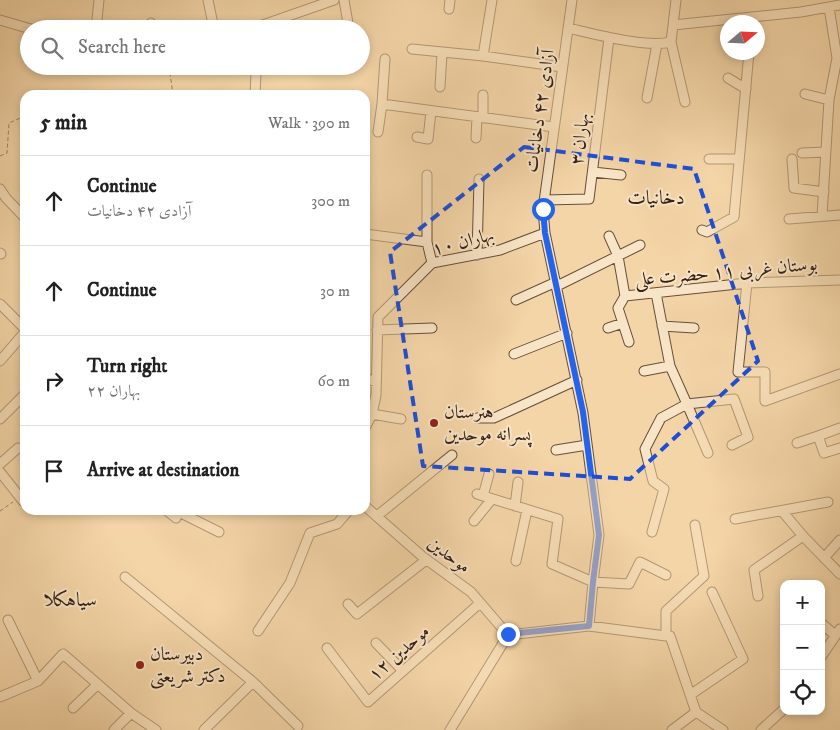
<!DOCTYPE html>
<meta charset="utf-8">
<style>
body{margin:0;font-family:"IM FELL DW Pica",Amiri,serif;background:#f2f2f2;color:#222}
.controls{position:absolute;right:15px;bottom:15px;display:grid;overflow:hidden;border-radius:10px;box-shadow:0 2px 8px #0003}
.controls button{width:45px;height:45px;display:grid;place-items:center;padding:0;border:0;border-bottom:1px solid #e0e0e0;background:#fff;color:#222;font:25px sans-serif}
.compass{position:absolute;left:720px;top:15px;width:45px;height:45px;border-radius:50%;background:#fff;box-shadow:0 2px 8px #0003;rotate:71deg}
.stop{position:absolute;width:15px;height:15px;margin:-11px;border:4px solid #2563eb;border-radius:50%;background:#fff}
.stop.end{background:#2563eb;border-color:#fff;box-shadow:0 1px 5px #0008}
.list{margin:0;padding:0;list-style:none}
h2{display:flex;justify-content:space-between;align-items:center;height:65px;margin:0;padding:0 20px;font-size:21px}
h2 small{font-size:16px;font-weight:400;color:#767676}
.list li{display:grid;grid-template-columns:32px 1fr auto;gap:15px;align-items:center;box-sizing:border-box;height:90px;padding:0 20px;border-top:1px solid #e0e0e0}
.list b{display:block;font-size:19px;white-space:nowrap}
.list p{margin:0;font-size:16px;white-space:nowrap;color:#767676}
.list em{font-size:16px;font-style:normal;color:#767676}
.icon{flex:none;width:28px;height:28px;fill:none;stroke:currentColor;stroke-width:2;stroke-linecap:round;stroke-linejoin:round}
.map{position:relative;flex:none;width:840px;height:730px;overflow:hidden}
.search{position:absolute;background:#fff;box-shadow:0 2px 8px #0003;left:20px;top:20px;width:350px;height:55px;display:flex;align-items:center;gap:12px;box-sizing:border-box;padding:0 18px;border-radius:28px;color:#767676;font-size:19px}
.panel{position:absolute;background:#fff;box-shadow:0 2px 8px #0003;left:20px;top:90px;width:350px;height:425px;border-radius:15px}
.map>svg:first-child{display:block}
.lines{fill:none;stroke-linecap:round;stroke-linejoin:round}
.minor-casing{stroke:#664f3b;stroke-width:11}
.path{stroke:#362217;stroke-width:1;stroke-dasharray:4 2.5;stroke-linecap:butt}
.minor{stroke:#f8e4c6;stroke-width:9}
.route{stroke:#2563eb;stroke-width:6}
.marked{fill:none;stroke:#1d4ed8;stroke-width:4;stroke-dasharray:10 6;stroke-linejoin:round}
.poi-dot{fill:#8f2418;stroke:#f8e4c6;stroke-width:2}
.labels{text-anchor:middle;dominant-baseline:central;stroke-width:4;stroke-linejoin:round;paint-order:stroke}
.street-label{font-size:19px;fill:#362217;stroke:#f8e4c6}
.poi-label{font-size:19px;fill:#362217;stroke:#f8e4c6;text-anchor:start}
.neighbourhood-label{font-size:20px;fill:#362217;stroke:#f8e4c6}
</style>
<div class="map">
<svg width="840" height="730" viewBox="0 0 840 730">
<rect width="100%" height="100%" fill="#f4d5a7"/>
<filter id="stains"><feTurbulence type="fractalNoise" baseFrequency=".004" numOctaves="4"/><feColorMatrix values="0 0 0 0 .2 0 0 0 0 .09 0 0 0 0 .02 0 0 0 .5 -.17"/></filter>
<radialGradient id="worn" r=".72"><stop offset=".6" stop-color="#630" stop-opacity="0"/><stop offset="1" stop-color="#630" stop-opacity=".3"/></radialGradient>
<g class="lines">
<defs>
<path id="minor" d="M208,0L214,29
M344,0L349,29
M572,0L543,209L545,233L583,413L599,535L593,582L589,626
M449,9L450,0
M0,20L31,29
M151,23L152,29
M673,25L801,12L840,5
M568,28C594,34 646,48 671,42L676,0
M96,29L99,0
M251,29L334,0
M671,42L685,102
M412,49L483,56L562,67
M483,56L492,0
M385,59L382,104L554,127
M253,66L256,73L255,95
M728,78L746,89
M440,87L442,53
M805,94L829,100
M647,98L657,44
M483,118V95
M378,132L382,104
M417,137L428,139L431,111
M476,138L477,117
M802,153L826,152
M709,159H739
M792,159L794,188L824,192
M593,172L621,175
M427,175V242
M0,189L6,198L25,218
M544,200L589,199L609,38
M822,216L829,100L837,58L829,7
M789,219L840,215
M702,230L707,232L734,217L749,52
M365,234L427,242L432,263
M609,236L618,256L625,296L747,283L840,280
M0,253L1,254
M477,255L479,179
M747,283L738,372H765V401L840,374
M557,286L640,245
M656,293L670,366L687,404L734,399L748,437L732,445
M625,296L618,308L629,342
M516,300L556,282
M0,304L25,329
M662,326L694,328
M608,328L623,323
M377,330L432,328
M514,354L567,333
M0,361L25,332
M644,371L670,366
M365,378L376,382
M372,414L401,419
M477,418H494L577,380
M0,419L25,394
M365,428L372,414L376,395L378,317L432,263L500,250L545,233
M818,436L840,428
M797,443L818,436L824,453L840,448
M556,450L587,445
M0,464L18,448
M0,472L23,501L25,499
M477,494L558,519L552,564L593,582L629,584L640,562L666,575
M483,496L489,474
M365,506L423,557L471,592L508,635
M515,506L518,482
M166,510L176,518L179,510
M782,511L803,536L840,574
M179,512L219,532
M377,516L452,455
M735,519L828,502
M474,521L492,499
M652,532L664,489L653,481L645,449L661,418L687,404L708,453
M824,558L840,540
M516,561L527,510
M125,577L253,682L204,730
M758,596L754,570L803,536
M348,604L357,614L426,560
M8,620L38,681
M821,623L835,635
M258,631L290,583L310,533L337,524L349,510
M508,635L589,626L666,636
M666,636V611L704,576L695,525
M666,636H670L696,712L723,730
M376,643L403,671
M327,648L368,702L480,603
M821,657L840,629
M253,682L298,726
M690,695L743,659L712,592
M0,697L38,681L63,654L131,713L156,730
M73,708L98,684
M114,730L131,713
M450,730L508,635
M672,730L696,712
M761,730L784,709"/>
</defs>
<use href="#minor" class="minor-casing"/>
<path class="path" d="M169,66L173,95
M0,156L7,153L9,123L25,116
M0,511L13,502"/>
<use href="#minor" class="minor"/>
</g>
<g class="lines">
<path class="route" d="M508,634L589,626L593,582L599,535L583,412L545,233L543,209"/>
</g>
<path d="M0 0H840V730H0ZM524,147L694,169L758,361L630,479L423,466L390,252Z" fill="#f4d5a7" fill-opacity=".55" fill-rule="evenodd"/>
<path class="marked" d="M524,147L694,169L758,361L630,479L423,466L390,252Z"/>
<g class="poi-dot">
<circle cx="434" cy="423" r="5"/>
<circle cx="140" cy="665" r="5"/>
</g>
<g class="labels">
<g class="street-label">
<text transform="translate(540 111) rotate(-82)">آزادی ۴۲ دخانیات</text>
<text transform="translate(580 139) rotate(-83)">بهاران ۳</text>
<text transform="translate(463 242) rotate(-14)">بهاران ۱۰</text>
<text transform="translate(726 272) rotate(-5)">بوستان غربی ۱۱ حضرت علی</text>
<text transform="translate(449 555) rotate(37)">موحدین</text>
<text transform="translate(399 653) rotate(-41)">موحدین ۱۲</text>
</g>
<g class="poi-label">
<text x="444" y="412">هنرستان<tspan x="444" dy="22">پسرانه موحدین</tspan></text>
<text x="150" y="654">دبیرستان<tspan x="150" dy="22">دکتر شریعتی</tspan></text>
</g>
<g class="neighbourhood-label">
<text x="656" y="198">دخانیات</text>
<text x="70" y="600">سیاهکلا</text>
</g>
</g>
<rect width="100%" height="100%" filter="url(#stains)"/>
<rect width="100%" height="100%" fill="url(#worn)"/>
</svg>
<div class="controls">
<button>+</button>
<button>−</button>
<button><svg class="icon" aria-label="locate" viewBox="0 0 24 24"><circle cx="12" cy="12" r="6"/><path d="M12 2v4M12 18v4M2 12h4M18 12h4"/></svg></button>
</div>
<svg class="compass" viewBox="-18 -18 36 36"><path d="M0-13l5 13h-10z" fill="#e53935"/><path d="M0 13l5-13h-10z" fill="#767676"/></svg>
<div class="stop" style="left:543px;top:209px"></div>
<div class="stop end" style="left:508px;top:634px"></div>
<div class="search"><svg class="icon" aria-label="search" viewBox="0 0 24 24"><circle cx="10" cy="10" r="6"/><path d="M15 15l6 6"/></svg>Search here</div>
<section class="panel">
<h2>5 min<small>Walk · 390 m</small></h2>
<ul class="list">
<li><svg class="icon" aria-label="ahead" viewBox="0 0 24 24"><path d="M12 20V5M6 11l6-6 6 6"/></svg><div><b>Continue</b><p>آزادی ۴۲ دخانیات</p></div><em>300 m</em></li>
<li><svg class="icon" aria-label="ahead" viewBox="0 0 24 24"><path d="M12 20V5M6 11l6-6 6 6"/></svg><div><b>Continue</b></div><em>30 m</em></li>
<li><svg class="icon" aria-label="right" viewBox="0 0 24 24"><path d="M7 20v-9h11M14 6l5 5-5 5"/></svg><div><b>Turn right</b><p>بهاران ۲۲</p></div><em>60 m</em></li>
<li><svg class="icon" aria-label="arrive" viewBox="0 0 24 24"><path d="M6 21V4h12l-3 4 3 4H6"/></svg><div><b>Arrive at destination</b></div></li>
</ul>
</section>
</div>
